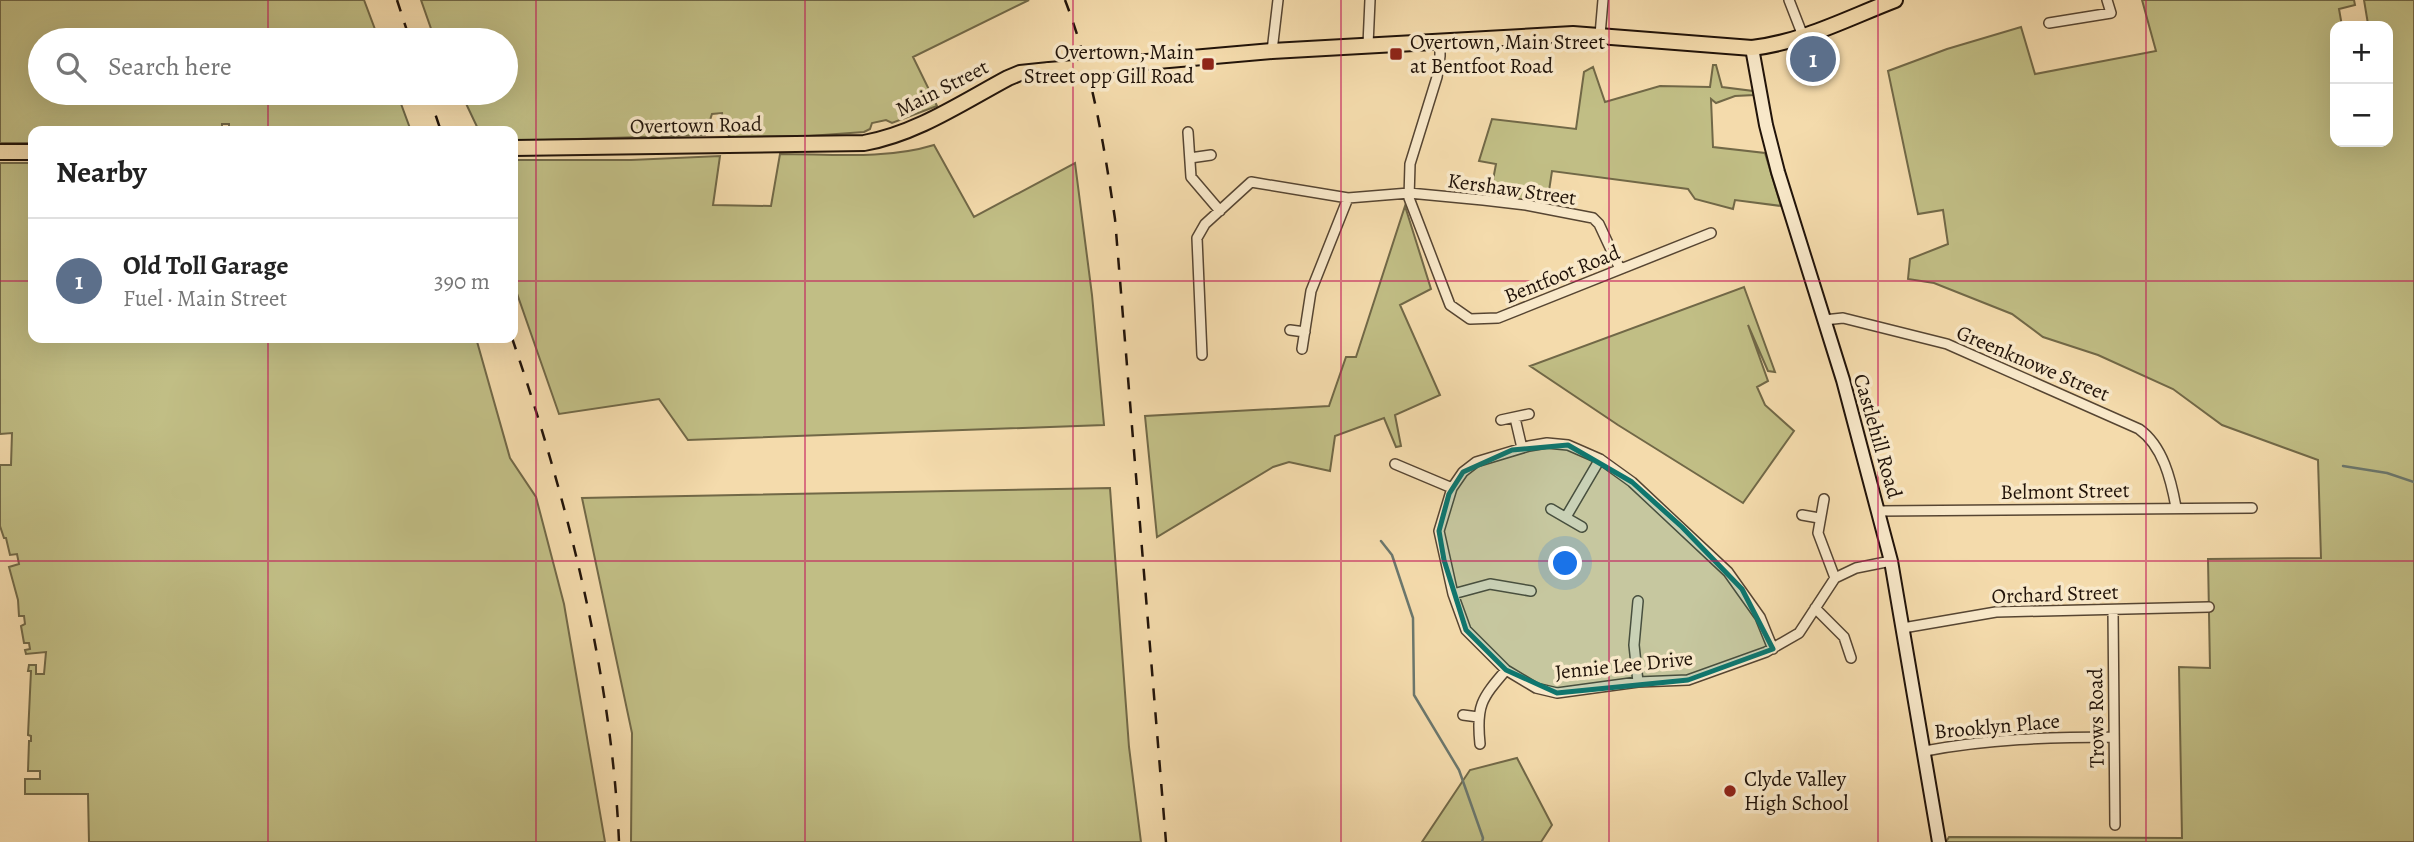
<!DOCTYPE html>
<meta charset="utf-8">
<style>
body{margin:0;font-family:Alegreya,serif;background:#f6f6f6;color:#222}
.controls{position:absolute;right:21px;top:21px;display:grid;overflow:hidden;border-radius:14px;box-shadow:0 7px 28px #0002}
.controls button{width:63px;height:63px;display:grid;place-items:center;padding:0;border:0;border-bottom:2px solid #e0e0e0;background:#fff;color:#222;font:35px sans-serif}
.you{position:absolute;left:1566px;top:564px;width:24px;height:24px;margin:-18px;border:5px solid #fff;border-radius:50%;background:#1a73e8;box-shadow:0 0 0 10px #1a73e833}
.badge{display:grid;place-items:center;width:46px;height:46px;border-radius:50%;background:#2563eb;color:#fff;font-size:23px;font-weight:700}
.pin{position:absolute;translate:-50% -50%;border:4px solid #fff;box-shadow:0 2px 7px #0006}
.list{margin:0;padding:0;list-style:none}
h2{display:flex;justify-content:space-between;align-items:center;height:91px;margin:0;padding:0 28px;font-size:30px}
h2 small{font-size:23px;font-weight:400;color:#767676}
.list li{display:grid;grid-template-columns:46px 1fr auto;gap:21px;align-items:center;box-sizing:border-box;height:126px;padding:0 28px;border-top:2px solid #e0e0e0}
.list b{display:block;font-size:26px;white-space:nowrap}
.list p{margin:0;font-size:23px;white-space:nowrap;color:#767676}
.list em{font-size:23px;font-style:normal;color:#767676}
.icon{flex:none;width:38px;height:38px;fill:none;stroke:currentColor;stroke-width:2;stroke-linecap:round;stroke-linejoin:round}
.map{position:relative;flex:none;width:2414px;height:842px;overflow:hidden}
.search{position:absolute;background:#fff;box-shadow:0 7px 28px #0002;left:28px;top:28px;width:490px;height:77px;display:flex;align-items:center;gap:18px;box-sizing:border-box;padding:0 24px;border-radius:38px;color:#767676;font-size:26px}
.panel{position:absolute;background:#fff;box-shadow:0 7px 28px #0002;left:28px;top:126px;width:490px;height:217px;border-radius:14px}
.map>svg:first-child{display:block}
.green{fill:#c1be85;stroke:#716847;stroke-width:2}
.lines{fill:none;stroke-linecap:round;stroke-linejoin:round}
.stream{stroke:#6b776d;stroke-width:2.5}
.minor-casing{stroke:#564532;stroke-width:12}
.secondary-casing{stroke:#211309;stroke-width:16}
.primary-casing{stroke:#211309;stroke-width:18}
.minor{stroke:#f8e8c9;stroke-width:9}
.secondary{stroke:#f8e8c9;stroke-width:12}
.primary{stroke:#f4dbac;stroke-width:14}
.rail{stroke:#211309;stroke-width:2.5;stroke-dasharray:12 12;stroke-linecap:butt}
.primary-bridge-casing{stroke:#211309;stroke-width:18;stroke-linecap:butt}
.primary-bridge{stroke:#f4dbac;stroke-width:14}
.marked{fill:#0f766e;fill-opacity:0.2;stroke:#0f766e;stroke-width:5;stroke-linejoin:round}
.grid{fill:none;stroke:#c2185b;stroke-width:2;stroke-opacity:0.55}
.poi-dot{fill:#8f2418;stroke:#f8e8c9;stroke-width:2.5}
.labels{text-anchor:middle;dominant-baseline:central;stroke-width:7;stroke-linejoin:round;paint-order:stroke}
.poi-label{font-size:21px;fill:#211309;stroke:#f8e8c9;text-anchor:start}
.street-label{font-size:21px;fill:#211309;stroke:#f8e8c9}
</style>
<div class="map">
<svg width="2414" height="842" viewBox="0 0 2414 842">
<rect width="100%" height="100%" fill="#f4dbac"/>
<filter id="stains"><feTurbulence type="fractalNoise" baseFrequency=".00286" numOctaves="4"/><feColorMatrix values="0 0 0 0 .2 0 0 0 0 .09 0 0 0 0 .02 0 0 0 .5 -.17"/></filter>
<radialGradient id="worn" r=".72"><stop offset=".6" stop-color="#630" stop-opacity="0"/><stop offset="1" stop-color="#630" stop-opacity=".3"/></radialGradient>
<path class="green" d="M0,0H364L379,40H40V93H397L411,131H246L245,128L229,129V124H222V127H188V131H33V143H0Z
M421,0H1029L913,57L937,106L892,123L886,120L872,123L870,129L864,132L809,136L730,137L723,126L722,113L712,114L705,135L513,141V131H479L461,93H506V40H435Z
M2142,0H2354L2355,5L2339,9L2342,26H2335V142H2388V26H2357L2368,24L2364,0H2414V842H1946L1949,837L2182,838L2179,667L2210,668L2208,559L2321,558L2318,460L2222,425L2173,389L2098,355L2043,337L2012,314L1934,283L1908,279L1910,259L1948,244L1943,210L1918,214L1888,71L1947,49L2021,27L2035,74L2156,51Z
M1713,65H1716L1722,87L1753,91L1754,95L1735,96L1716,103L1711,99L1713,147L1765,153L1781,206L1735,200L1733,209L1695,199L1688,189L1552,171L1547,204L1490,196L1496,164L1479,161L1492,119L1576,129L1584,72L1593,67L1605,102L1660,86L1710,87Z
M934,145L974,217L1075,163L1092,295L1104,425L688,440L659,399L559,414L513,282V160H631L720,156L713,205L771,206L780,154C830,154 885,160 934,145Z
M0,163H33V338H476L510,458L536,497L564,604L605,842H89L88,794H25V779H40V771H28L29,741H31V736L28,735L31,671H28L29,665H36V674H44L46,652L26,654L25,650L30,649L29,643H24L21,626L25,624L24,616H19L18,600L9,567L19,564L17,554L10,555L6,538H4L0,526V465H11L12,433L0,434Z
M1405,206L1431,289L1400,305L1440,395L1395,415L1401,446L1396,447L1384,418L1335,436L1330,471L1289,462L1273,467L1157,537L1145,416L1329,406L1346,357H1356Z
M1744,287L1775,372L1768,371L1748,325L1768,381L1757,387L1765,405L1794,431L1743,503L1618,425L1530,366Z
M1110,488L1129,747L1141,842H631L632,733L582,498Z
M1517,758L1552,825L1541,842H1422L1470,770Z"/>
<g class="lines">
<path class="stream" d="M2343,466L2387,473L2414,482
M1381,541L1392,555L1413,618L1414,695L1459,770L1483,838L1482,842"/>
<defs>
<path id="minor" d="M1789,0L1803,36
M2049,23L2111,13L2107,0
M1600,35L1603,0
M1440,40V56L1437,77L1410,164L1409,198L1450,305L1470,319L1498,318L1711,233
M1368,45L1370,0
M1272,51L1278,0
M1188,132L1191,177L1220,211
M1190,158L1211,155
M1824,320L1843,318L1947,344L2139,429C2163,446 2171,480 2176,507
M1290,330L1305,332
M1302,349L1311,291L1348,198
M1202,355L1197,238L1205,224L1251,182L1348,198L1409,193L1483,200L1526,205L1593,218L1599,224L1620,269
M1515,418L1522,448
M1501,420L1529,414
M1395,464L1452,488
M1824,499L1818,533L1835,578
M1551,509L1582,527
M1879,511L2252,508
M1802,515L1819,518
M1566,517L1600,459
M1453,594L1490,584L1531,591
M1815,608L1844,637L1851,658
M2113,610L2115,825
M1903,628L1996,612L2209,607
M1773,649L1760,617L1728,572L1632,482L1600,459L1568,445L1547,443L1529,446L1476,462L1463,472L1452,488L1439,531L1453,594L1466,630L1506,670L1536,688L1557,693L1638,682L1688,680L1766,652L1799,633L1835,578L1856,568L1891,561
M1638,682L1634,645L1638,601
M1463,715L1478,717
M1480,744C1476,706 1481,699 1506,670
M1925,751C1988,739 2050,737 2114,737"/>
<path id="secondary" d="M1752,48L1766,125L1778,172L1843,380L1891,561L1939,842"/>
<path id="primary" d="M1112,65L1272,51L1573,34L1752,48C1803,42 1848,18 1895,0
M513,148L864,143C916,134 963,102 1008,78L1020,73L1049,70
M0,152H33"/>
</defs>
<use href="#minor" class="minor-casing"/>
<use href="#secondary" class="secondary-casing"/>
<use href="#primary" class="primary-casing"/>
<use href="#minor" class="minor"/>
<use href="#secondary" class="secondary"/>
<use href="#primary" class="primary"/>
<path class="rail" d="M397,0L410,40
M1065,0C1092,70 1104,145 1115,219L1166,842
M428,93L441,131
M512,338C566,495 612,675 619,842"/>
<defs>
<path id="primary-bridge" d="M1049,70L1112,65"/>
</defs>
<use href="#primary-bridge" class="primary-bridge-casing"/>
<use href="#primary-bridge" class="primary-bridge"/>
</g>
<path class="marked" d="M1568,445L1632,482L1682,527L1742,589L1773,649L1688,680L1557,693L1506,670L1466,630L1444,560L1439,531L1449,494L1463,472L1512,450Z"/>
<path class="grid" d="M268,0V40M536,0V842M805,0V842M1073,0V842M1341,0V842M1609,0V842M1878,0V842M2146,0V842M268,93V131M0,281H33M513,281H2414M268,338V842M0,561H2414"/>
<g class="poi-dot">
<rect x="1389" y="47" width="14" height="14" rx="3.5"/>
<rect x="1201" y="57" width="14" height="14" rx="3.5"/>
<circle cx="1730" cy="791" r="7"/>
</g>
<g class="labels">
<g class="poi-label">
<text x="1410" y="42">Overtown, Main Street<tspan x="1410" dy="24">at Bentfoot Road</tspan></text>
<text x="1194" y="52" text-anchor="end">Overtown, Main<tspan x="1194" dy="24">Street opp Gill Road</tspan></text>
<text x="1744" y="779">Clyde Valley<tspan x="1744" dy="24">High School</tspan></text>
</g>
<g class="street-label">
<text transform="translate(942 88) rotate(-27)">Main Street</text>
<text transform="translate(696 125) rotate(-1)">Overtown Road</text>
<text transform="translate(1512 189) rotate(8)">Kershaw Street</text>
<text transform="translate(1562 274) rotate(-22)">Bentfoot Road</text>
<text transform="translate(2033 363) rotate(23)">Greenknowe Street</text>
<text transform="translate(1878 436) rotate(74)">Castlehill Road</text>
<text transform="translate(2065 491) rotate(-1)">Belmont Street</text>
<text transform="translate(2055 594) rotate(-2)">Orchard Street</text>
<text transform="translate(1624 665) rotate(-6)">Jennie Lee Drive</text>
<text transform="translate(2096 718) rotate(-91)">Trows Road</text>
<text transform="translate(1997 726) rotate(-5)">Brooklyn Place</text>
</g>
</g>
<rect width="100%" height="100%" filter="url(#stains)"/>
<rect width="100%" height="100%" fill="url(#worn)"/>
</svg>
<div class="controls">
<button>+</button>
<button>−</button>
</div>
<div class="you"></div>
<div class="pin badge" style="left:1813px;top:59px;background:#5c6f8a">1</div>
<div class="search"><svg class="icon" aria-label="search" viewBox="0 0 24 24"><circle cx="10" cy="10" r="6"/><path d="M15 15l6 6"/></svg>Search here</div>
<section class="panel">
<h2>Nearby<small></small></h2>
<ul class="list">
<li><span class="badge" style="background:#5c6f8a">1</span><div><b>Old Toll Garage</b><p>Fuel · Main Street</p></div><em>390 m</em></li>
</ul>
</section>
</div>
